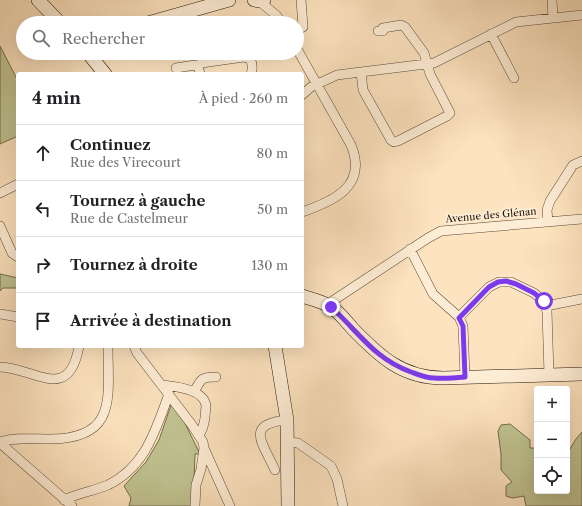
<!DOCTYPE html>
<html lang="fr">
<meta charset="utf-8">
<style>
body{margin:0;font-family:"Libre Caslon Text",serif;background:#f2f2f2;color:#202124}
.controls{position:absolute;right:12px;bottom:12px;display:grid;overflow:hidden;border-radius:4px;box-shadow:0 4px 16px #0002}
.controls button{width:36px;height:36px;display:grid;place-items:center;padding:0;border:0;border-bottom:1px solid #e0e0e0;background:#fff;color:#202124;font:20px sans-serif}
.stop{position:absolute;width:12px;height:12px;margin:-9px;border:3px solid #7c3aed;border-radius:50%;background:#fff}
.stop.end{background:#7c3aed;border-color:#fff;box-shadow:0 1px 4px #0008}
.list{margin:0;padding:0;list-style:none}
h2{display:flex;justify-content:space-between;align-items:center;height:52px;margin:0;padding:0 16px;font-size:17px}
h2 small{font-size:13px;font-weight:400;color:#757577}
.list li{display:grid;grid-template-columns:26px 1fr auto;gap:12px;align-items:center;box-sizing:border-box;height:56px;padding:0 16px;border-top:1px solid #e0e0e0}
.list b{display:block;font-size:15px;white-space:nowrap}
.list p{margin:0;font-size:13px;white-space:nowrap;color:#757577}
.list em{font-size:13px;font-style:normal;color:#757577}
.icon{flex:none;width:22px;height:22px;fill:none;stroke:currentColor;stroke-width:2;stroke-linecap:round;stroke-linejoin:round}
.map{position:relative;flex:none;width:582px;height:506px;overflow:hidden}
.search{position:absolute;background:#fff;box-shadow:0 4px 16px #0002;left:16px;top:16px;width:288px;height:44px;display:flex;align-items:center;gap:10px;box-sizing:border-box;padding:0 14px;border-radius:22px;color:#757577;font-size:15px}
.panel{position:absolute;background:#fff;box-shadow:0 4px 16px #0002;left:16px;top:72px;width:288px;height:276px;border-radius:4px}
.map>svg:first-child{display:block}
.green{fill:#c0c391;stroke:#726d4d}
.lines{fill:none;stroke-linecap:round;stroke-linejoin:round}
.street-casing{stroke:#5b4a36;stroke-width:10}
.secondary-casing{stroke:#251709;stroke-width:14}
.street{stroke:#feedd5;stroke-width:9}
.secondary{stroke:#feedd5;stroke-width:13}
.route{stroke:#7c3aed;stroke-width:5}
.labels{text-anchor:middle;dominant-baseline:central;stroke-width:3.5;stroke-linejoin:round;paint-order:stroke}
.street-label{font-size:10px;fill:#251709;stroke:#feedd5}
</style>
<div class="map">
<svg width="582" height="506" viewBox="0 0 582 506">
<rect width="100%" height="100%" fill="#fde3bf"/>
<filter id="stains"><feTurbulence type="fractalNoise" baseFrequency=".005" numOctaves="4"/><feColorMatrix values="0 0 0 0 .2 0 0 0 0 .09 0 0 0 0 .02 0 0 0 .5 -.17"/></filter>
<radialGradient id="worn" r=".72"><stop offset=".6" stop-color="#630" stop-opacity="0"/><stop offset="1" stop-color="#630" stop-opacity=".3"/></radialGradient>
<path class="green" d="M0,46L18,81V136L0,144Z
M0,274L18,278V293L16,288H3L0,291Z
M171,405L180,413L200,454H195L193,506H129L131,498L124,486L146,462L159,440Z
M510,424L530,440V448H537V491H567V454L576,439L582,432V506H526L524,496L512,498L506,496V486L512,482L501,470V454L498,431L501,425Z"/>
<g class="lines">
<defs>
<path id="street" d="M552,0L553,18
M259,1L276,15L282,23
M297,30L303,27L301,0
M491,34L514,78
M297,49L351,145C368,186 334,201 302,212
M176,68L195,65L198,66
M361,72L363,90L391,140L394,142L398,141L447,116L450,113L430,74L424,53L405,27L401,25L383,28V31H378
M200,74L198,66L201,63L244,57L250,59C253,64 253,68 251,74
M302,95L311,87L337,75L434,63L516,22L582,15
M0,193L18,184
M548,222L547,210L550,201L573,165L582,161
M0,226L12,253L18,257
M410,249L433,294L459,317L463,326L465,377
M328,305L334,300L428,238L441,231L582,219
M546,306L582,299
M0,314L18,317
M459,317L489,287L499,282H511L534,293L543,301L547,311L549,374
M134,346L137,353L192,425L203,442L204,448L201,469L196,485L195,506
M0,367C35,368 69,404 79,346
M162,385C174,386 203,389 206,405C206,409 205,414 205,418C204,424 203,430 199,435
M194,392C201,379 201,377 216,377
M0,442C15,437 33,439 49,439C118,439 108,398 108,346
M288,442L298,443L331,466L337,479L343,506
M0,443L72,506
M204,448L230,506
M275,470C263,443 244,424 287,420
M64,500C78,493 94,491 108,485C146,466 155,431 169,394"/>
<path id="secondary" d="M38,0L60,23
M254,0L259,1L264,0
M148,23L229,0
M88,53L105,74
M302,296C311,299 322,301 331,307C339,312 346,321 352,328C379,356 402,378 443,378L582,374
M275,346L287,420L288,506"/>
</defs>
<use href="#street" class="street-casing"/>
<use href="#secondary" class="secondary-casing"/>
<use href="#street" class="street"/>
<use href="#secondary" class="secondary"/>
</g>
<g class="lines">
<path class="route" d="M331,307C359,332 373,358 411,372C419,375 426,378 434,378C445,379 455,378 465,377L463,326L459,318L489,287L498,282L506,281L516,284L534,293L544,301"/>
</g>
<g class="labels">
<g class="street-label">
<text transform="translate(491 215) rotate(-5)">Avenue des Glénan</text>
</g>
</g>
<rect width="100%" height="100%" filter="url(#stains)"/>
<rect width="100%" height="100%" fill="url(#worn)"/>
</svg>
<div class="controls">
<button>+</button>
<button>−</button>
<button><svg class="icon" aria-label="locate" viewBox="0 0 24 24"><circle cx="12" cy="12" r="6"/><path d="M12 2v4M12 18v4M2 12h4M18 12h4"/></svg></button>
</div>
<div class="stop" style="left:544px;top:301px"></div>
<div class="stop end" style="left:331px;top:307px"></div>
<div class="search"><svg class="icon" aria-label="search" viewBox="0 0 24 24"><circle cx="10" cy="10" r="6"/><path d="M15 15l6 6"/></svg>Rechercher</div>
<section class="panel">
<h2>4 min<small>À pied · 260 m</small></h2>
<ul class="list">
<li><svg class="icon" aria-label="ahead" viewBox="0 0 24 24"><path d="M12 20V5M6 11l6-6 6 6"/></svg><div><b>Continuez</b><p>Rue des Virecourt</p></div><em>80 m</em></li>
<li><svg class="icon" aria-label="left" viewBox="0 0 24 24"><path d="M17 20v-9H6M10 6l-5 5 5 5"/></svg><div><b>Tournez à gauche</b><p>Rue de Castelmeur</p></div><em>50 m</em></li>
<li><svg class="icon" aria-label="right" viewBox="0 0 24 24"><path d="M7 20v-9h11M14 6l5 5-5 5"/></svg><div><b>Tournez à droite</b></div><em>130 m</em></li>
<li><svg class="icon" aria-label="arrive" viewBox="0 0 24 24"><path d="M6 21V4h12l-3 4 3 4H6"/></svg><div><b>Arrivée à destination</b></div></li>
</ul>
</section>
</div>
